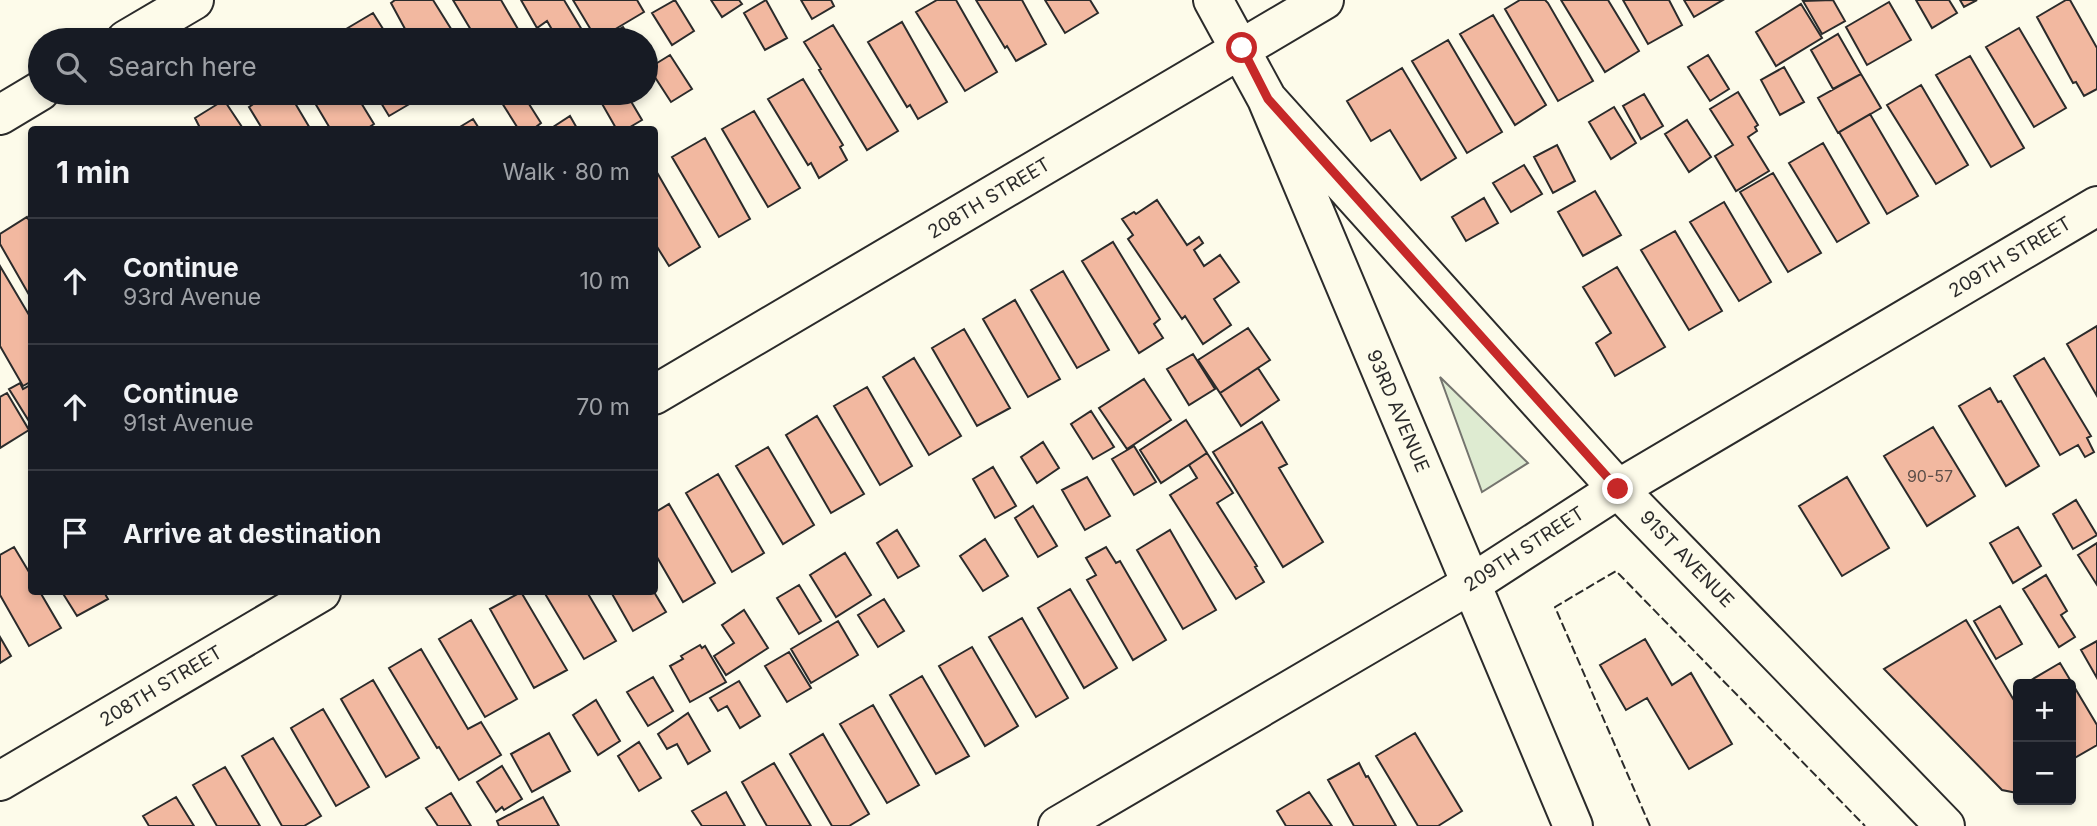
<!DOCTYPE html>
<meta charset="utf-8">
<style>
body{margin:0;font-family:Inter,sans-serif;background:#20242c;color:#f1f3f6}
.controls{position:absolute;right:21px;bottom:21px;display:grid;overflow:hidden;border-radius:7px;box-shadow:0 4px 10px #0003}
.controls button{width:63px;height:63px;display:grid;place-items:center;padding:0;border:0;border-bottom:2px solid #363941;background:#171b24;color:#f1f3f6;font:35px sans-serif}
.stop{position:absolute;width:21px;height:21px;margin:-16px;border:5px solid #c62828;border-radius:50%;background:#fff}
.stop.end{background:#c62828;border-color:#fff;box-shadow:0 2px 7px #0008}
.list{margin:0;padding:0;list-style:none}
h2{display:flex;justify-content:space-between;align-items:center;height:91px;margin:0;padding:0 28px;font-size:30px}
h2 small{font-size:23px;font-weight:400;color:#9ea1a6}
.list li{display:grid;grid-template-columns:46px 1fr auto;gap:21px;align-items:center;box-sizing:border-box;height:126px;padding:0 28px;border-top:2px solid #363941}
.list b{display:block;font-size:26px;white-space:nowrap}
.list p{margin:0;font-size:23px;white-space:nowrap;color:#9ea1a6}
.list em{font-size:23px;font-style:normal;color:#9ea1a6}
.icon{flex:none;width:38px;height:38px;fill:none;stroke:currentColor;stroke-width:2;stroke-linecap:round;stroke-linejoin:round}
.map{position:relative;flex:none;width:2097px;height:826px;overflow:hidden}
.search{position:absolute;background:#171b24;box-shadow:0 4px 10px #0003;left:28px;top:28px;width:630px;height:77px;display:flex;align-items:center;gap:18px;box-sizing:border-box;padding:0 24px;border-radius:38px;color:#9ea1a6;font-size:26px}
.panel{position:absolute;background:#171b24;box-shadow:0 4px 10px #0003;left:28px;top:126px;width:630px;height:469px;border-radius:7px}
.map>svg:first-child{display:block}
.green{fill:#deebd1;stroke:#74746e;stroke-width:2}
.building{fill:#f2b8a0;stroke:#2b2b2b;stroke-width:2}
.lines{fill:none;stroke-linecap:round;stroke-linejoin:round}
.minor-casing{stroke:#2b2b2b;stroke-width:42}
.minor{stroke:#fdfbea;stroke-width:38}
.fence{stroke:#2b2b2b;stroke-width:2;stroke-dasharray:9 3.5;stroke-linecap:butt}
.route{stroke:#c62828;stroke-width:9}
.labels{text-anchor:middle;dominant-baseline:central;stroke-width:5;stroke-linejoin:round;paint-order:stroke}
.number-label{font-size:16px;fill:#5d4e48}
.street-label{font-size:19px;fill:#2b2b2b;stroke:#fdfbea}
</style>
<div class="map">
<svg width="2097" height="826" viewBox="0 0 2097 826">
<rect width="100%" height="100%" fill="#fdfbea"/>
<path class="green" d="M1440,377L1528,463L1482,492Z"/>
<path class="building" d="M395,0H433L458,40H411L391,3Z
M453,0H501L522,36L515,40H477Z
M521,0H564L585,35L576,40H558L547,21L537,28Z
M573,0H637L644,12L597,40Z
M675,0L694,31L672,45L652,13Z
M711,0H739L742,4L722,17Z
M766,0L787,38L765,50L744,13Z
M801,0H831L834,6L812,19Z
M937,0H956L997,72L965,91L916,12Z
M976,0H1022L1046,44L1016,61L1007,46L1005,48Z
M1045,0H1090L1098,13L1065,33Z
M1520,0H1545L1548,3L1593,81L1558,101L1505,9Z
M1561,0H1608L1639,51L1605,72Z
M1623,0H1669L1682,25L1648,44Z
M1684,0H1723L1694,17Z
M1833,0L1845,21L1822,34L1803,1Z
M1916,0H1949L1957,13L1932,28Z
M1960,0H1977L1964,7Z
M2066,0H2070L2097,48V89L2084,96L2076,82L2073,83L2037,17Z
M1889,2L1911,40L1867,65L1846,27Z
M1801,4L1822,38L1776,66L1756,32Z
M373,13L390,40H346L341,32Z
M1493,15L1546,105L1515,125L1460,34Z
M902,22L947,102L918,119L910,105L907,107L868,42Z
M833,25L898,131L867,150L819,70L821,69L804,42Z
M623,27L632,40H601Z
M2019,28L2066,108L2034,127L1986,47Z
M1838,34L1861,74L1833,89L1811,50Z
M1448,40L1502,132L1467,153L1412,61Z
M670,55L692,89L671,102L649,68Z
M1708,55L1729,89L1710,101L1688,67Z
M1970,56L2024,148L1991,167L1936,75Z
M1784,67L1804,102L1780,115L1761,80Z
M1402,68L1456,158L1421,180L1390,130L1371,141L1347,101Z
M1861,74L1881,108L1838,133L1818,98Z
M803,79L843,145L840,147L847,160L819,178L811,163L808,165L768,99Z
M1921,85L1968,165L1936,184L1887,105Z
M1738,92L1758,125L1755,127L1757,131L1748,137L1769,171L1736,191L1715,156L1733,145L1710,109Z
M245,93H289L311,130H263L249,107L252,105Z
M309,93H355L374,124L365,130H331Z
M375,93H421L423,96L389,116Z
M518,93H522L541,123L532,130H519L502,103Z
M573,93H592L578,101Z
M601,93H626L642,120L625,130H617L597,95Z
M1644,94L1663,126L1641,139L1623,106Z
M224,100L244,130H201L195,118Z
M1614,107L1636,143L1611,159L1589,122Z
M754,111L800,188L768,207L722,129Z
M1870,114L1918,196L1887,214L1839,132Z
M570,116L578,130H550V129Z
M473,119L480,130H455Z
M1687,120L1711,157L1689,172L1665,134Z
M705,138L750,219L719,237L672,157Z
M1823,143L1869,223L1837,242L1789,163Z
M1557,145L1575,181L1553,193L1534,157Z
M1524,165L1542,194L1511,212L1493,183Z
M655,169L700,247L669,266L654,242Z
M1773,173L1821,253L1788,272L1740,192Z
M1595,191L1621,235L1583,256L1558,212Z
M1484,198L1498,223L1466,241L1452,217Z
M1157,200L1187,245L1199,237L1203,243L1194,250L1204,266L1220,255L1239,282L1214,299L1231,325L1203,344L1185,316L1182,319L1128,239L1133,235L1122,219L1134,212L1136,214Z
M1724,202L1771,282L1739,301L1690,222Z
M27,217L32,225V300L0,244V234Z
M1675,231L1722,311L1689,330L1641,250Z
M1113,242L1160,319L1154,324L1163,338L1139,353L1082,261Z
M0,266L32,320V381L23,386L0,346Z
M1617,267L1665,347L1615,376L1596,343L1611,333L1583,287Z
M1063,271L1109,350L1077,368L1031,290Z
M1015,300L1060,379L1028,397L983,319Z
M2097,326V396L2067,344Z
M1248,328L1270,360L1220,393L1198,360Z
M964,329L1010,408L977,426L932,348Z
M1193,354L1215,389L1189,405L1167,369Z
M914,358L961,436L929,455L883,377Z
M2044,358L2091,436L2087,438L2094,452L2085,457L2078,445L2060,455L2014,376Z
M1258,368L1279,400L1241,426L1220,393Z
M1144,379L1171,420L1127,449L1099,408Z
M20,383L23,389L32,384V426L9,389Z
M867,387L912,466L880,485L834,406Z
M1990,388L1998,402L2001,401L2039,466L2006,486L1959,406Z
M7,393L29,430L0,448V397Z
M1091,411L1114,447L1093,459L1071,424Z
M817,416L864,494L831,513L786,435Z
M1186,420L1207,453L1161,483L1140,450Z
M1262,422L1287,464L1279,468L1323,542L1283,567L1213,452Z
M1933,427L1975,496L1927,526L1884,456Z
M1043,442L1059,468L1037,483L1021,457Z
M1134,446L1156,482L1134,495L1112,459Z
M768,447L814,525L783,544L736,466Z
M1207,453L1233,493L1217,503L1257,566L1255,567L1264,582L1236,599L1170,495L1197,478L1189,465Z
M993,467L1016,506L995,518L973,479Z
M718,474L764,553L732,572L686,493Z
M1087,477L1110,516L1085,530L1062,490Z
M1847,477L1889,548L1842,576L1799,506Z
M2076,500L2097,535L2073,549L2053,514Z
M669,504L715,583L683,602L654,552V513Z
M1033,506L1057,546L1038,557L1015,518Z
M2018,527L2041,566L2013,583L1990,543Z
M897,530L919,566L898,578L877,543Z
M1170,530L1216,610L1183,629L1137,550Z
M985,539L1008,576L983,591L960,556Z
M2097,543V585L2078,555Z
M14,547L32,577V592H40L61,628L29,646L0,595V555Z
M1106,547L1116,563L1120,561L1166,640L1133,660L1087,580L1096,575L1086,558Z
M845,553L871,595L836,617L810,575Z
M2046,575L2067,611L2061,615L2075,637L2059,647L2023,589Z
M799,585L821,621L799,634L777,598Z
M1070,589L1117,668L1084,688L1038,608Z
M62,592H104L108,599L77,616Z
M521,592L567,670L534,688L490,609Z
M544,592H587L616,641L584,659Z
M611,592H654L666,612L633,631Z
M884,599L904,631L878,647L858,615Z
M2000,606L2022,644L1996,659L1974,621Z
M744,610L768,648L726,675L714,656L734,643L722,625Z
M1022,618L1068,698L1036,717L989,637Z
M471,620L517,699L485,717L439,639Z
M1966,620L2018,707L2017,793L2002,790L1884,669Z
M838,621L858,655L811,683L791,649Z
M0,637L11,656L0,663Z
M1645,639L1672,685L1691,673L1732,744L1689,769L1647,698L1626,710L1600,665Z
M2097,641V678L2081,650Z
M700,645L702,648L705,646L726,682L690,702L670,666L683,659L681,656Z
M972,647L1018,726L985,746L939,666Z
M421,649L468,729L481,722L501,755L459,780L439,747L437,748L389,668Z
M789,652L811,688L787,702L765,666Z
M2060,663L2097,725V745L2071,760V684L2026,683Z
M922,676L969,756L936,774L890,695Z
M653,677L673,711L648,726L627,692Z
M373,680L419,758L386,777L341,699Z
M739,681L760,716L740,728L727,706L718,711L710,698Z
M596,700L620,741L598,755L573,715Z
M873,705L919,785L887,803L840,724Z
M323,709L369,787L336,806L291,728Z
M688,713L710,751L688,764L677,744L667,749L658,734Z
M549,733L570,771L532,792L511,754Z
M1415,733L1462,811L1438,826H1418L1376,756Z
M823,734L869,814L849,826H832L790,754Z
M273,738L321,816L304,826H282L242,756Z
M639,742L661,778L639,791L618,756Z
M774,763L811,826H767L760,814L742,782Z
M1359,763L1366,777L1368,776L1396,826H1354L1328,780Z
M502,766L522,799L504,810L502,807L496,812L477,782Z
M225,767L260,826H217L193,785Z
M726,792L745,826H702L692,811Z
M1309,792L1332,826H1286L1277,811Z
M451,793L471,826H438L426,808Z
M176,797L194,826H149L143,816Z
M543,797L559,826H499L497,821Z"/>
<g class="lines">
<defs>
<path id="minor" d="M1213,0L1267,99L1573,826
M126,40L194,0
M1267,99L1618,489L1945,826
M0,115L40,91
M654,395L1324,0
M0,781L321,592
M1058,826L1471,584L1618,489L2097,206"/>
</defs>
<use href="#minor" class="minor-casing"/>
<use href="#minor" class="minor"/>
<path class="fence" d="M1650,826L1555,607L1616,571L1865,826"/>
</g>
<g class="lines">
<path class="route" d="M1242,48L1268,99L1618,489"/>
</g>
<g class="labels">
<g class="number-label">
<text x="1930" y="476">90-57</text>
</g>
<g class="street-label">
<text transform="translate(989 198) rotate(-31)">208TH STREET</text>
<text transform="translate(2010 257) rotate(-31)">209TH STREET</text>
<text transform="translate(1398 411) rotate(67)">93RD AVENUE</text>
<text transform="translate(1524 549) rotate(-33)">209TH STREET</text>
<text transform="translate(1687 559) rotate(46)">91ST AVENUE</text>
<text transform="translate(161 686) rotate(-31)">208TH STREET</text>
</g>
</g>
</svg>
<div class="controls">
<button>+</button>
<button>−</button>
</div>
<div class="stop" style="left:1242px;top:48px"></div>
<div class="stop end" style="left:1618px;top:489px"></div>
<div class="search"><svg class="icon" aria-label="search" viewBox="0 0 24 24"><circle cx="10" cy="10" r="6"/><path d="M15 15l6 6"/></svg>Search here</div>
<section class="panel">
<h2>1 min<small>Walk · 80 m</small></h2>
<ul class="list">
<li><svg class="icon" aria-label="ahead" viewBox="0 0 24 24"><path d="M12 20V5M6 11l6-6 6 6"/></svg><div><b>Continue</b><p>93rd Avenue</p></div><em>10 m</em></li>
<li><svg class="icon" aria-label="ahead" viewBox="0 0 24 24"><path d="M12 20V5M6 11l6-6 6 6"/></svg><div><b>Continue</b><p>91st Avenue</p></div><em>70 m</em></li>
<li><svg class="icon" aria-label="arrive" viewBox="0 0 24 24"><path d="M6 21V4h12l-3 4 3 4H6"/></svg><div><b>Arrive at destination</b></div></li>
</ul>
</section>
</div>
